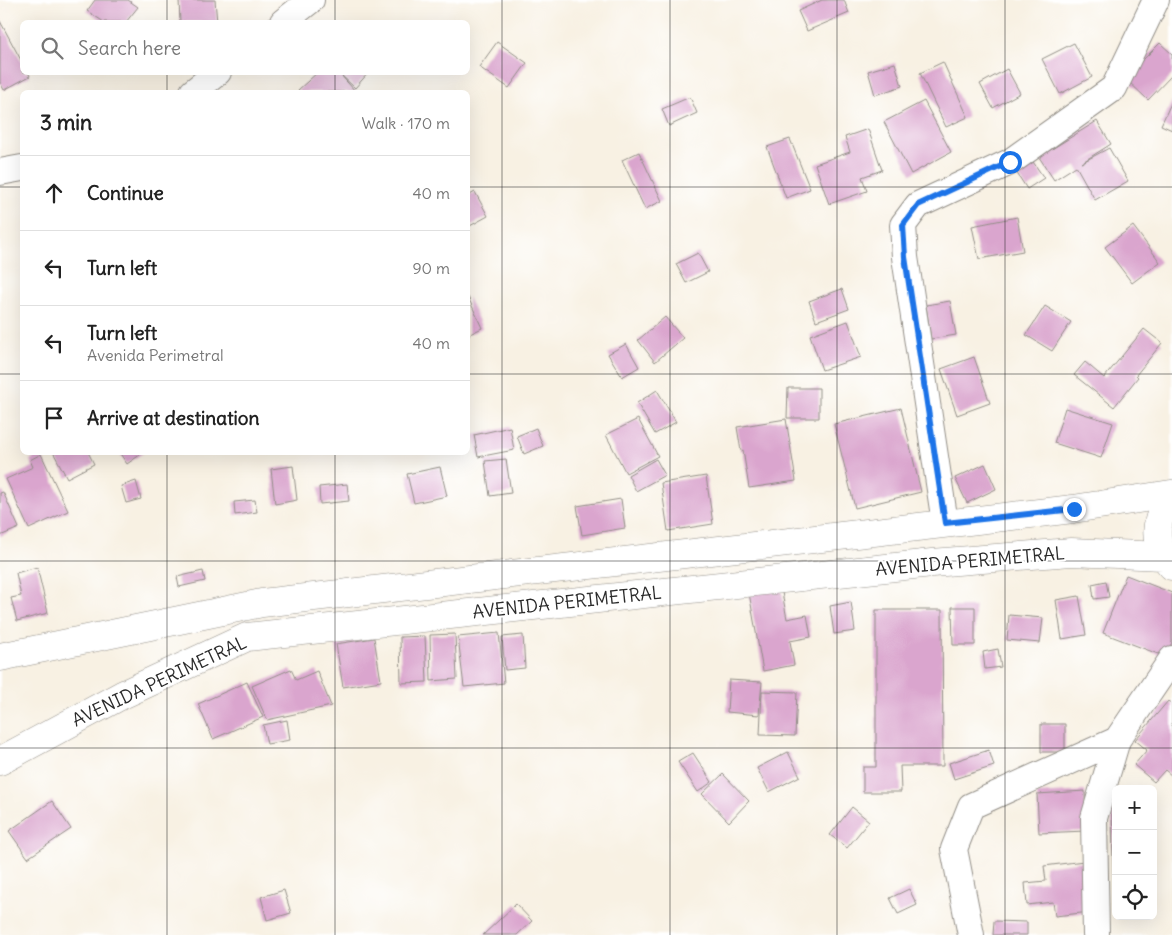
<!DOCTYPE html>
<meta charset="utf-8">
<style>
body{margin:0;font-family:Delius,sans-serif;background:#f2f2f2;color:#222}
.controls{position:absolute;right:15px;bottom:15px;display:grid;overflow:hidden;border-radius:8px;box-shadow:0 5px 20px #0002}
.controls button{width:45px;height:45px;display:grid;place-items:center;padding:0;border:0;border-bottom:1px solid #e0e0e0;background:#fff;color:#222;font:25px sans-serif}
.stop{position:absolute;width:15px;height:15px;margin:-11px;border:4px solid #1a73e8;border-radius:50%;background:#fff}
.stop.end{background:#1a73e8;border-color:#fff;box-shadow:0 1px 5px #0008}
.list{margin:0;padding:0;list-style:none}
h2{display:flex;justify-content:space-between;align-items:center;height:65px;margin:0;padding:0 20px;font-size:21px}
h2 small{font-size:16px;font-weight:400;color:#767676}
.list li{display:grid;grid-template-columns:32px 1fr auto;gap:15px;align-items:center;box-sizing:border-box;height:75px;padding:0 20px;border-top:1px solid #e0e0e0}
.list b{display:block;font-size:19px;white-space:nowrap}
.list p{margin:0;font-size:16px;white-space:nowrap;color:#767676}
.list em{font-size:16px;font-style:normal;color:#767676}
.icon{flex:none;width:28px;height:28px;fill:none;stroke:currentColor;stroke-width:2;stroke-linecap:round;stroke-linejoin:round}
.map{position:relative;flex:none;width:1172px;height:935px;overflow:hidden}
.search{position:absolute;background:#fff;box-shadow:0 5px 20px #0002;left:20px;top:20px;width:450px;height:55px;display:flex;align-items:center;gap:12px;box-sizing:border-box;padding:0 18px;border-radius:8px;color:#767676;font-size:19px}
.panel{position:absolute;background:#fff;box-shadow:0 5px 20px #0002;left:20px;top:90px;width:450px;height:365px;border-radius:8px}
.map>svg:first-child{display:block}
.building{fill:#daa5ce}
.lines{fill:none;stroke-linecap:round;stroke-linejoin:round}
.street-casing{stroke:#928e87;stroke-width:28}
.secondary-casing{stroke:#928e87;stroke-width:29}
.street{stroke:#fff;stroke-width:26}
.secondary{stroke:#fff;stroke-width:28}
.route{stroke:#1a73e8;stroke-width:6}
.grid{fill:none;stroke:#2b2b2b;stroke-width:1;stroke-opacity:0.55}
.labels{text-anchor:middle;dominant-baseline:central;stroke-width:4.5;stroke-linejoin:round;paint-order:stroke}
.street-label{font-size:18px;fill:#2b2b2b;stroke:#fff}
</style>
<div class="map">
<svg width="1172" height="935" viewBox="0 0 1172 935">
<rect width="100%" height="100%" fill="#fff"/>
<filter id="ink" filterUnits="userSpaceOnUse"><feTurbulence type="fractalNoise" baseFrequency=".02" numOctaves="2"/><feDisplacementMap in="SourceGraphic" scale="10" xChannelSelector="R" yChannelSelector="G"/><feConvolveMatrix kernelMatrix="1 2 1 2 8 2 1 2 1" color-interpolation-filters="sRGB"/></filter>
<filter id="wash" filterUnits="userSpaceOnUse"><feTurbulence type="fractalNoise" baseFrequency=".0096" numOctaves="4" result="noise"/><feDisplacementMap in="SourceGraphic" scale="20" xChannelSelector="R" yChannelSelector="G"/><feGaussianBlur stdDeviation="1.12" result="paint"/><feColorMatrix in="noise" values="0 0 0 0 0 0 0 0 0 0 0 0 0 0 0 0 0 1.4 0 .05"/><feComposite in="paint" operator="in"/></filter>
<g filter="url(#wash)">
<rect width="100%" height="100%" fill="#f8f1e3"/>
<g id="blocks">
<path class="building" d="M95,0H128L138,7L126,22H104L87,11Z
M179,0H215L217,22H180Z
M822,0H844L849,13L807,31L798,11Z
M0,21L22,62V72H28L30,76L4,90L0,82Z
M497,42L527,63L509,88L479,67Z
M1074,43L1092,77L1060,94L1042,59Z
M1160,43L1172,54V75L1148,100L1125,78Z
M943,62L968,117L946,127L920,73Z
M895,63L902,86L875,95L868,71Z
M1007,69L1020,93L993,108L980,84Z
M318,72H338L356,92H300L298,90Z
M344,72H369L355,88L341,75Z
M690,97L697,113L669,126L662,109Z
M924,101L951,152L911,174L884,122Z
M1172,101V130L1161,125Z
M1097,121L1111,144L1081,163L1109,148L1128,181L1095,200L1076,166L1054,180L1039,157Z
M868,129L882,170L862,177L867,191L829,204L815,164L850,152L845,137Z
M790,139L810,189L786,198L767,147Z
M639,152L662,201L645,209L622,160Z
M1027,153L1044,178L1027,189L1011,164Z
M475,192L488,216L468,227V196Z
M1017,217L1023,251L979,259L972,226Z
M1133,226L1160,262L1132,283L1105,247Z
M698,253L708,272L686,283L676,264Z
M842,289L849,309L816,321L809,301Z
M468,297L482,328L468,335Z
M950,301L956,335L931,339L926,305Z
M1045,306L1071,322L1052,351L1026,335Z
M665,317L683,338L655,362L638,340Z
M848,321L861,357L822,370L810,335Z
M1144,329L1162,343L1136,375L1138,377L1114,407L1074,375L1085,362L1104,378Z
M626,344L639,367L622,377L608,354Z
M974,357L990,403L957,415L941,369Z
M788,388H819V418H787Z
M657,390L676,422L655,434L637,403Z
M901,408L921,492L855,508L834,424Z
M1065,408L1113,423L1101,458L1054,443Z
M638,419L658,456L626,473L606,435Z
M786,419L796,481L749,488L743,450L741,451L737,427Z
M510,427L514,450L478,457L474,435Z
M536,428L543,446L524,454L517,436Z
M53,452H88L94,464L67,478Z
M119,452H144L127,464Z
M41,454L68,511L29,529L6,479L33,467L30,460Z
M506,459L511,493L490,496L485,461Z
M656,459L665,475L636,491L628,475Z
M985,464L996,489L967,503L955,478Z
M293,466L297,500L275,504L271,469Z
M440,467L447,496L414,503L407,474Z
M706,476L713,524L668,531L661,483Z
M136,481L141,499L126,503L121,486Z
M347,484L349,501L320,504L319,487Z
M3,492L19,528L0,536V493Z
M621,499L625,528L582,535L577,506Z
M255,500L257,512L235,515L234,502Z
M37,567L48,613L17,621L11,598L21,596L16,573Z
M203,571L205,581L179,587L177,577Z
M1126,575L1172,593V642L1166,657L1103,633Z
M1106,581L1109,597L1094,599L1092,584Z
M781,587L787,619L807,615L811,637L790,641L794,665L763,671L749,593Z
M1079,596L1086,635L1062,639L1056,600Z
M851,602L855,631L834,634L830,606Z
M952,607H975V645H953Z
M876,610H942L943,766H900L901,792H863V767H876Z
M1009,615L1043,618L1040,643L1007,640Z
M499,633L504,683L464,687L458,637Z
M455,634L457,679L431,681L430,635Z
M523,635L525,668L505,670L502,637Z
M425,636L427,682L401,683L400,637Z
M374,638L381,681L343,687L336,644Z
M998,649L1001,667L985,669L983,652Z
M291,669L296,680L317,671L331,706L267,720L252,686Z
M729,680L762,682L759,715L727,712Z
M247,682L263,717L213,739L198,704Z
M762,691L797,692L795,736L760,735Z
M1168,701L1172,704V776L1165,770L1154,782L1134,765L1147,750L1135,740Z
M287,720L290,740L267,744L263,725Z
M1041,724H1065V752H1041Z
M989,750L994,766L954,779L949,763Z
M788,752L800,776L769,792L757,768Z
M693,753L712,782L698,792L678,762Z
M723,774L749,801L729,822L702,794Z
M1085,791L1086,831L1039,833L1037,794Z
M52,801L71,829L28,858L9,831Z
M852,807L869,821L847,848L830,835Z
M1116,811V909H1114L1112,812Z
M1084,861L1090,912L1055,916L1053,902L1027,905L1025,883L1046,881L1044,866Z
M909,889L917,905L898,914L890,898Z
M284,890L291,913L267,920L261,897Z
M516,904L532,921L517,935H483Z
M994,921L1027,922V935H993Z"/>
</g>
</g>
<g filter="url(#ink)">
<use href="#blocks" fill-opacity="0" stroke="#928e87" stroke-width="1"/>
<g class="lines">
<defs>
<path id="street" d="M283,22L311,0
M193,92L218,72
M0,172L22,168
M945,523L905,257L903,225L918,205L1010,162L1114,88L1156,0
M971,935L954,849L971,806L1117,740L1172,659
M1096,935L1094,818L1117,740"/>
<path id="secondary" d="M1172,494C1155,518 1150,543 1172,566
M0,657L262,603L1073,509L1171,494
M0,761L122,695L247,637L932,563L1071,552L1163,556"/>
</defs>
<use href="#street" class="street-casing"/>
<use href="#secondary" class="secondary-casing"/>
<use href="#street" class="street"/>
<use href="#secondary" class="secondary"/>
</g>
</g>
<g class="lines" filter="url(#ink)">
<path class="route" d="M1010,162L918,205L903,225L905,257L945,523L1074,509"/>
</g>
<path class="grid" d="M167,0V22M335,0V22M502,0V935M670,0V935M837,0V935M1005,0V935M167,72V92M335,72V92M0,187H22M468,187H1172M0,374H22M468,374H1172M167,452V935M335,452V935M0,561H1172M0,748H1172"/>
<g class="labels">
<g class="street-label">
<text transform="translate(970 561) rotate(-5)">AVENIDA PERIMETRAL</text>
<text transform="translate(567 602) rotate(-6)">AVENIDA PERIMETRAL</text>
<text transform="translate(159 681) rotate(-25)">AVENIDA PERIMETRAL</text>
</g>
</g>
</svg>
<div class="controls">
<button>+</button>
<button>−</button>
<button><svg class="icon" aria-label="locate" viewBox="0 0 24 24"><circle cx="12" cy="12" r="6"/><path d="M12 2v4M12 18v4M2 12h4M18 12h4"/></svg></button>
</div>
<div class="stop" style="left:1010px;top:162px"></div>
<div class="stop end" style="left:1074px;top:509px"></div>
<div class="search"><svg class="icon" aria-label="search" viewBox="0 0 24 24"><circle cx="10" cy="10" r="6"/><path d="M15 15l6 6"/></svg>Search here</div>
<section class="panel">
<h2>3 min<small>Walk · 170 m</small></h2>
<ul class="list">
<li><svg class="icon" aria-label="ahead" viewBox="0 0 24 24"><path d="M12 20V5M6 11l6-6 6 6"/></svg><div><b>Continue</b></div><em>40 m</em></li>
<li><svg class="icon" aria-label="left" viewBox="0 0 24 24"><path d="M17 20v-9H6M10 6l-5 5 5 5"/></svg><div><b>Turn left</b></div><em>90 m</em></li>
<li><svg class="icon" aria-label="left" viewBox="0 0 24 24"><path d="M17 20v-9H6M10 6l-5 5 5 5"/></svg><div><b>Turn left</b><p>Avenida Perimetral</p></div><em>40 m</em></li>
<li><svg class="icon" aria-label="arrive" viewBox="0 0 24 24"><path d="M6 21V4h12l-3 4 3 4H6"/></svg><div><b>Arrive at destination</b></div></li>
</ul>
</section>
</div>
